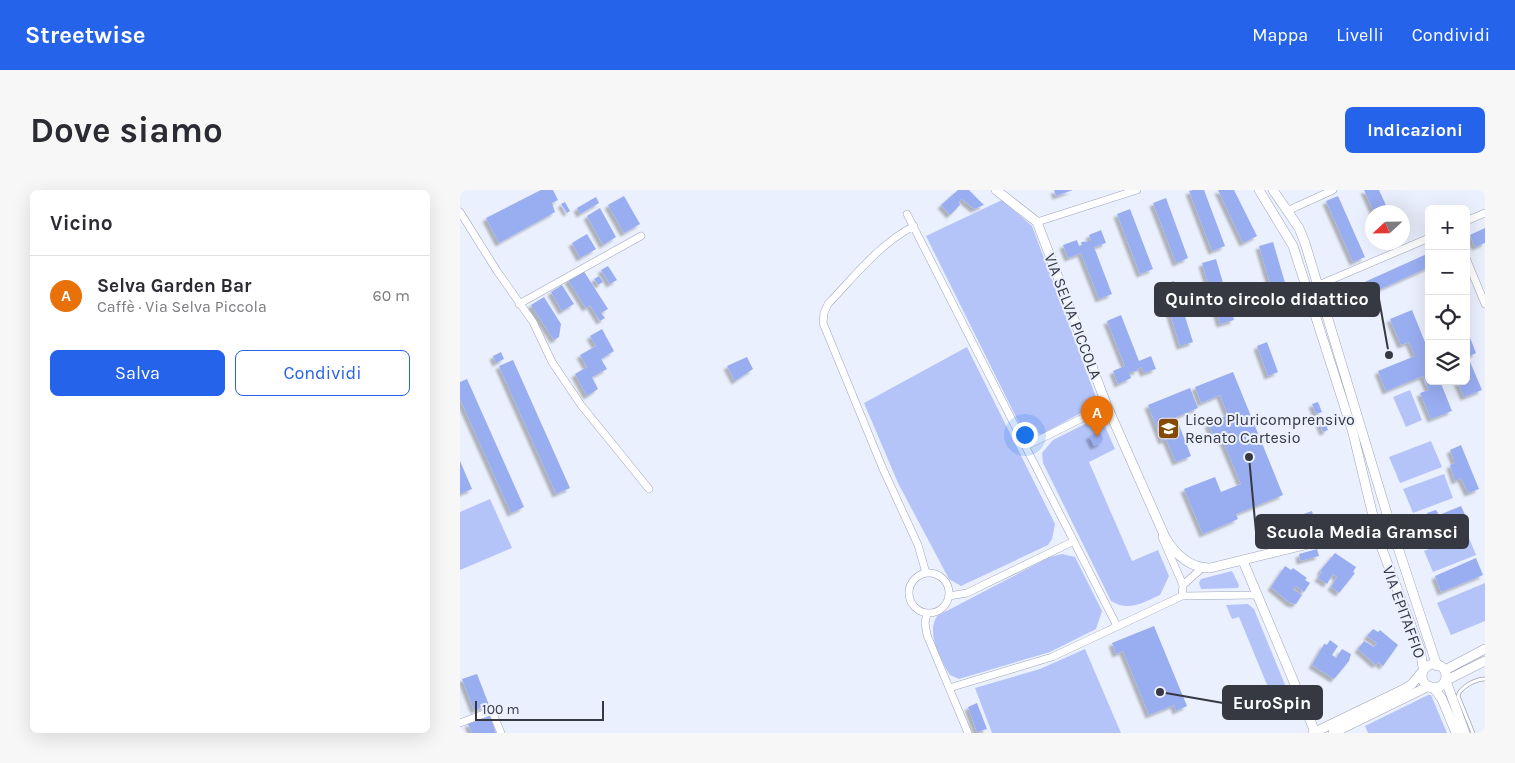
<!DOCTYPE html>
<html lang="it">
<meta charset="utf-8">
<style>
body{margin:0;font-family:Karla,sans-serif;background:#f7f7f7;color:#2b2b33}
.controls{position:absolute;right:15px;top:15px;display:grid;overflow:hidden;border-radius:8px;box-shadow:0 5px 20px #0002}
.controls button{width:45px;height:45px;display:grid;place-items:center;padding:0;border:0;border-bottom:1px solid #e1e1e2;background:#fff;color:#2b2b33;font:25px sans-serif}
.compass{position:absolute;left:905px;top:15px;width:45px;height:45px;border-radius:50%;background:#fff;box-shadow:0 5px 20px #0002;rotate:248deg}
.scale{position:absolute;left:15px;bottom:12px;width:129px;box-sizing:border-box;padding-left:5px;border:2px solid #363942;border-top:0;font-size:14px;line-height:18px;white-space:nowrap;color:#363942;-webkit-text-stroke:4px #ebf0fe;paint-order:stroke}
.you{position:absolute;left:564px;top:244px;width:18px;height:18px;margin:-12px;border:4px solid #fff;border-radius:50%;background:#1a73e8;box-shadow:0 0 0 8px #1a73e833}
.badge{display:grid;place-items:center;width:32px;height:32px;border-radius:50%;background:#2563eb;color:#fff;font-size:16px;font-weight:700}
.pin{position:absolute;translate:-50% -41px;filter:drop-shadow(0 1px 2px #0008)}
.pin::after{content:'';position:absolute;top:26px;width:18px;height:15px;background:inherit;clip-path:polygon(0 0,100% 0,50% 100%)}
.list{margin:0;padding:0;list-style:none}
h2{display:flex;justify-content:space-between;align-items:center;height:65px;margin:0;padding:0 20px;font-size:21px}
h2 small{font-size:16px;font-weight:400;color:#7c7c81}
.list li{display:grid;grid-template-columns:32px 1fr auto;gap:15px;align-items:center;box-sizing:border-box;height:80px;padding:0 20px;border-top:1px solid #e1e1e2}
.list b{display:block;font-size:19px;white-space:nowrap}
.list p{margin:0;font-size:16px;white-space:nowrap;color:#7c7c81}
.list em{font-size:16px;font-style:normal;color:#7c7c81}
.actions{display:flex;gap:10px;padding:15px 20px}
.actions a{flex:1;padding:11px 0;border:1px solid #2563eb;border-radius:8px;text-align:center;font-size:18px;color:#2563eb}
.actions .main{background:#2563eb;color:#fff}
.icon{flex:none;width:28px;height:28px;fill:none;stroke:currentColor;stroke-width:2;stroke-linecap:round;stroke-linejoin:round}
.map{position:relative;flex:none;width:1025px;height:543px;overflow:hidden;border-radius:8px}
header{display:flex;align-items:center;gap:30px;box-sizing:border-box;height:70px;padding:0 25px;background:#2563eb;color:#fff}
header strong{font-size:24px}
nav{display:flex;gap:28px;margin-inline-start:auto;font-size:18px}
.intro{display:flex;align-items:center;justify-content:space-between;box-sizing:border-box;height:120px;padding:0 30px}
h1{margin:0;font-size:35px}
.button{padding:12px 22px;border-radius:8px;background:#2563eb;color:#fff;font-size:18px;font-weight:700}
main{display:flex;gap:30px;padding:0 30px}
aside{flex:1;background:#fff;border-radius:8px;box-shadow:0 5px 20px #0002}
.map>svg:first-child{display:block}
.green{fill:#b4c4f9}
.building{fill:#99adf1;filter:url(#shadow)}
.lines{fill:none;stroke-linecap:round;stroke-linejoin:round}
.service-casing{stroke:#9da4ba;stroke-width:4.5}
.minor-casing{stroke:#9da4ba;stroke-width:8}
.tertiary-casing{stroke:#9da4ba;stroke-width:10}
.secondary-casing{stroke:#9da4ba;stroke-width:10}
.service{stroke:#fff;stroke-width:3}
.minor{stroke:#fff;stroke-width:7}
.tertiary{stroke:#fff;stroke-width:9}
.secondary{stroke:#fff;stroke-width:9}
.labels{text-anchor:middle;dominant-baseline:central;stroke-width:4;stroke-linejoin:round;paint-order:stroke}
.street-label{font-size:16px;fill:#363942;stroke:#ebf0fe}
.poi-label{font-size:16px;fill:#363942;stroke:#ebf0fe;text-anchor:start}
.leader{fill:none;stroke:#363942;stroke-width:2}
.callout-dot{fill:#363942;stroke:#ebf0fe;stroke-width:2}
.callout{fill:#363942;stroke:#363942;stroke-width:2}
.callout-label{font-size:18px;text-anchor:middle;font-weight:bold;fill:#fff}
</style>
<header>
<strong>Streetwise</strong>
<nav><a>Mappa</a><a>Livelli</a><a>Condividi</a></nav>
</header>
<div class="intro"><h1>Dove siamo</h1><a class="button">Indicazioni</a></div>
<main>
<aside>
<h2>Vicino<small></small></h2>
<ul class="list">
<li><span class="badge" style="background:#e8710a">A</span><div><b>Selva Garden Bar</b><p>Caffè · Via Selva Piccola</p></div><em>60 m</em></li>
</ul>
<div class="actions"><a class="main">Salva</a><a>Condividi</a></div>
</aside>
<div class="map">
<svg width="1025" height="543" viewBox="0 0 1025 543">
<defs>
<filter id="shadow"><feDropShadow dx="-3.5" dy="3.5" stdDeviation="1" flood-color="#0004"/></filter>
</defs>
<rect width="100%" height="100%" fill="#ebf0fe"/>
<path class="green" d="M542,10L572,36L636,207L630,218L582,244H572L562,239L466,46Z
M507,157L595,334L592,349L588,355L501,396L489,389L438,293L404,213Z
M950,200L962,230L946,237L933,207Z
M635,229L643,232L655,259L629,272L672,371L698,360L709,386L700,405C682,413 669,422 651,411L583,273L582,263L593,250Z
M971,251L982,277L940,293L929,267Z
M984,284L993,308L953,323L943,299Z
M30,309L52,358L0,380V322Z
M1007,343L1016,365L973,382L964,361Z
M602,364L615,367L642,421L636,439L590,462L499,489L490,485C480,469 466,443 477,426L590,367Z
M772,381L779,395L778,398L741,399L739,393L741,389Z
M1025,393V431L991,445L977,413Z
M788,414L794,419L830,507L815,514L779,427L772,429L766,415Z
M625,459L661,543H532L515,498L580,479Z
M968,505H971L987,543H908L905,536Z"/>
<path class="building" d="M81,0H93L98,10L92,13L95,22L39,53L26,28Z
M498,0H509L524,15L514,19L502,9L499,12L500,15L490,25L481,15Z
M594,0H613L596,6Z
M733,0H744L765,56L752,61L729,1Z
M758,0H774L797,46L783,53Z
M904,0H919L929,22H914Z
M164,6L180,34L164,43L148,15Z
M878,6L905,67L893,72L866,11Z
M136,7L139,13L120,24L117,18Z
M706,8L728,68L716,73L693,13Z
M105,12L110,21L107,23L101,14Z
M140,18L156,47L143,55L127,26Z
M670,19L693,79L680,84L657,24Z
M1025,38V53L1015,57L1010,45Z
M641,40L646,53L634,57L652,104L639,109L621,63L608,68L603,55L617,50L619,56L622,55L621,52L631,51L629,45Z
M127,44L136,59L120,68L112,53Z
M813,52L831,113L817,117L799,56Z
M969,63V77L883,116L878,104Z
M756,69L774,130L760,134L742,73Z
M148,76L157,90L150,94L141,80Z
M123,80L148,119L141,123L145,128L140,131L130,115L126,118L108,90Z
M139,86L143,92L138,95L134,89Z
M714,91L733,152L720,156L701,95Z
M102,95L114,114L102,121L91,102Z
M84,107L101,134L99,147L94,150L71,115Z
M952,120L969,162V191H980L992,221L971,229L960,203L969,200L963,186L926,201L918,181L955,166L949,152L941,155L930,129Z
M661,125L679,171L691,166L696,179L684,183L681,177L677,179L678,181L669,182L671,188L658,194L653,181L665,176L647,131Z
M142,139L154,161L141,169L147,179L132,187L138,199L127,206L115,184L127,177L120,165L136,156L130,146Z
M1009,145L1016,163L1008,167L1022,200L1004,207L997,191H1006V146Z
M807,152L818,182L808,186L797,156Z
M41,162L44,169L36,173L33,166Z
M287,167L293,179L275,191L267,176Z
M53,170L110,298L96,304L39,176Z
M773,182L823,305L776,324L778,329L743,344L724,299L755,287L761,302L781,294L760,244L754,247L748,234L768,225L760,205L741,213L735,197Z
M7,189L64,317L51,323L0,209V192Z
M730,198L738,218L716,227L731,266L716,272L706,249L702,251L688,215Z
M858,212L862,222L856,224L852,214Z
M864,229L868,240L863,242L859,232Z
M636,243L641,244L643,249L641,253L634,256L629,246Z
M1001,255L1019,299L1008,303L1001,288L995,291L990,275L995,273L990,260Z
M0,271L12,299L0,304Z
M1001,316L1007,329L956,350L950,337L969,329L967,323L976,320L979,325Z
M852,321L856,335L841,339L838,326Z
M857,359L859,366L840,371L839,364Z
M875,363L896,377L893,382L895,383L879,403L871,397L877,387L873,384L867,394L858,388L862,382L860,381Z
M1016,368L1023,385L981,402L975,386Z
M825,376L831,380L833,378L847,388L845,390L850,393L844,402L836,396L833,399L842,405L836,414L830,413L811,397Z
M694,436L727,516L716,521L714,515L689,525L663,461L656,464L652,453Z
M913,439L918,442L920,440L938,455L923,476L918,472L916,475L898,459L904,451L914,457L917,453L907,446Z
M870,450L878,456L872,465L876,468L882,459L891,464L889,471L874,489L852,475L864,454L867,455Z
M17,484L29,515L14,520L2,489Z
M517,513L527,539L517,542L508,517Z
M30,526L36,543H12L8,534Z"/>
<g class="lines">
<defs>
<path id="service" d="M1013,543L998,506C1000,497 1016,489 1025,489"/>
<path id="minor" d="M827,21L873,0
M0,22L37,81L73,132L92,172L121,215L189,299
M447,24L657,436
M1006,31L1025,23
M577,32L677,0
M454,36C419,54 394,87 368,114L364,123L363,133L423,279L458,355L466,383
M1006,68L1025,114
M847,100L969,48
M59,114L181,46
M566,256L647,216
M702,347L723,395
M449 403a20 20 0 1 1 40 0a20 20 0 1 1-40 0Z
M489,406L507,403L614,351
M722,406L723,395L742,378
M467,423L465,433L467,445L508,543
M489,498L592,467L722,406L797,405
M0,533L32,521L41,543"/>
<path id="tertiary" d="M536,0L577,32L647,216L705,347C715,364 729,378 750,378L930,334
M799,0L833,56L893,243L919,351L960,459L963,477
M813,0L839,38L845,53L927,324L977,476
M783,371L855,542
M986,491L1005,543
M973,497L982,509L996,543"/>
<path id="secondary" d="M962 486a12 12 0 1 1 24 0a12 12 0 1 1-24 0Z
M985,480L1025,459
M987,490L1025,471
M853,543L944,499L952,494L961,483
M873,543L969,496"/>
</defs>
<use href="#service" class="service-casing"/>
<use href="#minor" class="minor-casing"/>
<use href="#tertiary" class="tertiary-casing"/>
<use href="#secondary" class="secondary-casing"/>
<use href="#service" class="service"/>
<use href="#minor" class="minor"/>
<use href="#tertiary" class="tertiary"/>
<use href="#secondary" class="secondary"/>
</g>
<defs>
<symbol id="school-square" viewBox="-11 -11 22 22"><rect x="-9" y="-9" width="18" height="18" rx="4" fill="#844a01" stroke="#ebf0fe"/><path d="M0-5L7-2L0 1L-7-2ZM-4 1L0 2.5L4 1V4Q0 6-4 4Z" fill="#fff"/></symbol>
</defs>
<g fill-rule="evenodd">
<use href="#school-square" x="696" y="226" width="25" height="25"/>
</g>
<g class="labels">
<g class="street-label">
<text transform="translate(613 126) rotate(69)">VIA SELVA PICCOLA</text>
<text transform="translate(944 422) rotate(70)">VIA EPITAFFIO</text>
</g>
<g class="poi-label">
<text x="725" y="229">Liceo Pluricomprensivo<tspan x="725" dy="18">Renato Cartesio</tspan></text>
</g>
</g>
<path class="leader" d="M929 165L919 109M789 267L796 342M700 502L763 513"/>
<g class="callout-dot">
<circle cx="929" cy="165" r="5"/>
<circle cx="789" cy="267" r="5"/>
<circle cx="700" cy="502" r="5"/>
</g>
<g class="callout">
<rect x="695" y="93" width="224" height="33" rx="5"/>
<rect x="796" y="325" width="212" height="33" rx="5"/>
<rect x="763" y="496" width="99" height="33" rx="5"/>
</g>
<g class="callout-label">
<text x="807" y="115">Quinto circolo didattico</text>
<text x="902" y="348">Scuola Media Gramsci</text>
<text x="812" y="519">EuroSpin</text>
</g>
</svg>
<div class="controls">
<button>+</button>
<button>−</button>
<button><svg class="icon" aria-label="locate" viewBox="0 0 24 24"><circle cx="12" cy="12" r="6"/><path d="M12 2v4M12 18v4M2 12h4M18 12h4"/></svg></button>
<button><svg class="icon" aria-label="layers" viewBox="0 0 24 24"><path d="M12 4l9 5-9 5-9-5zM3 14l9 5 9-5"/></svg></button>
</div>
<svg class="compass" viewBox="-18 -18 36 36"><path d="M0-13l5 13h-10z" fill="#e53935"/><path d="M0 13l5-13h-10z" fill="#7c7c81"/></svg>
<div class="scale">100 m</div>
<div class="you"></div>
<div class="pin badge" style="left:637px;top:247px;background:#e8710a">A</div>
</div>
</main>
